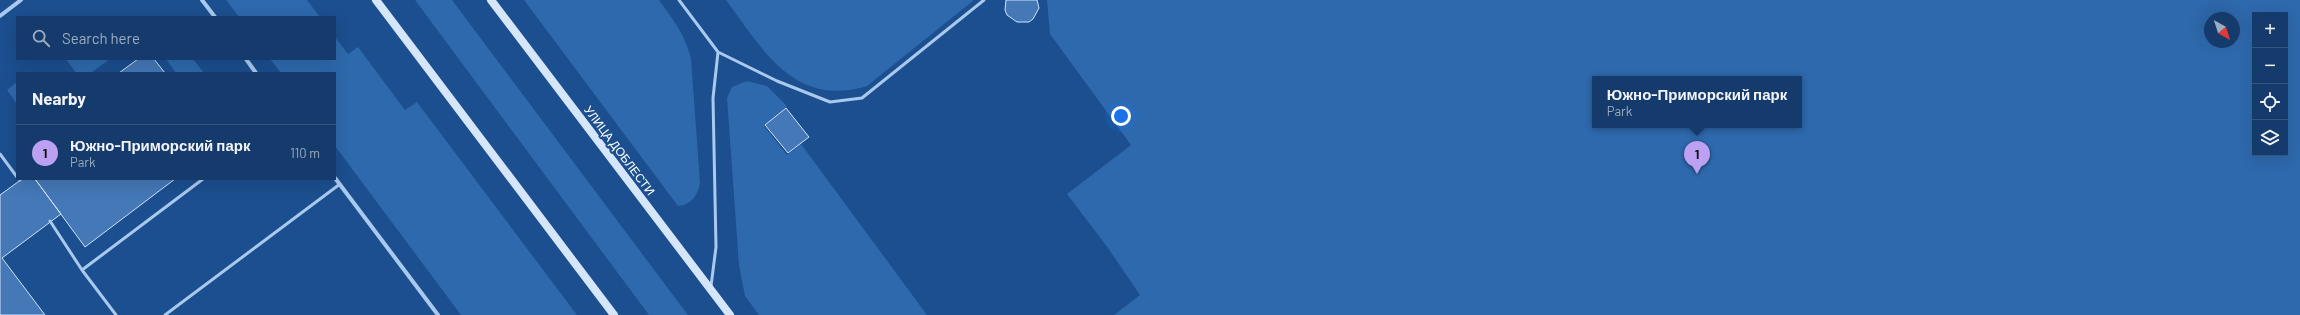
<!DOCTYPE html>
<meta charset="utf-8">
<style>
body{margin:0;font-family:Barlow,sans-serif;background:#214673;color:#f1f3f6}
.controls{position:absolute;right:12px;top:12px;display:grid;overflow:hidden;border-radius:0px;box-shadow:0 4px 16px #0002}
.controls button{width:36px;height:36px;display:grid;place-items:center;padding:0;border:0;border-bottom:1px solid #33557e;background:#143b6b;color:#f1f3f6;font:20px sans-serif}
.compass{position:absolute;left:2204px;top:12px;width:36px;height:36px;border-radius:50%;background:#143b6b;box-shadow:0 4px 16px #0002;rotate:141deg}
.you{position:absolute;left:1121px;top:116px;width:14px;height:14px;margin:-10px;border:3px solid #fff;border-radius:50%;background:#1a73e8;box-shadow:0 0 0 6px #1a73e833}
.badge{display:grid;place-items:center;width:26px;height:26px;border-radius:50%;background:#bca0f2;color:#111;font-size:13px;font-weight:700}
.pin{position:absolute;translate:-50% -33px;filter:drop-shadow(0 1px 2px #0008)}
.pin::after{content:'';position:absolute;top:21px;width:14px;height:12px;background:inherit;clip-path:polygon(0 0,100% 0,50% 100%)}
.popup{position:absolute;left:1592px;top:76px;width:210px;height:52px;box-sizing:border-box;display:grid;place-content:center;border-radius:0px;background:#143b6b;filter:drop-shadow(0 1px 3px #0005);font-size:13px;white-space:nowrap;color:#9dadc1}
.popup b{font-size:15px;color:#f1f3f6}
.popup::after{content:'';position:absolute;left:50%;top:100%;margin-left:-8px;border:8px solid transparent;border-top-color:#143b6b}
.list{margin:0;padding:0;list-style:none}
h2{display:flex;justify-content:space-between;align-items:center;height:52px;margin:0;padding:0 16px;font-size:17px}
h2 small{font-size:13px;font-weight:400;color:#9dadc1}
.list li{display:grid;grid-template-columns:26px 1fr auto;gap:12px;align-items:center;box-sizing:border-box;height:56px;padding:0 16px;border-top:1px solid #33557e}
.list b{display:block;font-size:15px;white-space:nowrap}
.list p{margin:0;font-size:13px;white-space:nowrap;color:#9dadc1}
.list em{font-size:13px;font-style:normal;color:#9dadc1}
.icon{flex:none;width:22px;height:22px;fill:none;stroke:currentColor;stroke-width:2;stroke-linecap:round;stroke-linejoin:round}
.map{position:relative;flex:none;width:2300px;height:315px;overflow:hidden}
.search{position:absolute;background:#143b6b;box-shadow:0 4px 16px #0002;left:16px;top:16px;width:320px;height:44px;display:flex;align-items:center;gap:10px;box-sizing:border-box;padding:0 14px;border-radius:0px;color:#9dadc1;font-size:15px}
.panel{position:absolute;background:#143b6b;box-shadow:0 4px 16px #0002;left:16px;top:72px;width:320px;height:108px;border-radius:0px}
.map>svg:first-child{display:block}
.green{fill:#2e69ad;fill-rule:evenodd}
.building{fill:#4478b7;stroke:#cfe3fa}
.lines{fill:none;stroke-linecap:round;stroke-linejoin:round}
.lane{stroke:#a9c9ee;stroke-width:3}
.street{stroke:#a9c9ee;stroke-width:4}
.secondary{stroke:#d6e6fa;stroke-width:8}
.labels{text-anchor:middle;dominant-baseline:central;stroke-width:4;stroke-linejoin:round;paint-order:stroke}
.street-label{font-size:12px;fill:#fff;stroke:#1b4f8f}
</style>
<div class="map">
<svg width="2300" height="315" viewBox="0 0 2300 315">
<rect width="100%" height="100%" fill="#1b4f8f"/>
<path class="green" d="M226,0H307L320,17H239Z
M415,0H452L688,315H649Z
M524,0H659C674,21 685,34 691,59L700,183C698,195 691,205 678,206Z
M726,0H974L867,86C794,108 763,50 726,0Z
M1047,0H2300V315H1114L1140,295L1108,248L1067,194L1131,145L1050,34ZM2255,15H2285V153H2255ZM2210,18H2234V42H2210ZM1595,79H1799V125H1595Z
M335,37L348,54L358,47L405,110L417,102L577,315H461L335,146V73H281L270,59H335Z
M66,59H110L91,73H76Z
M166,59H193L204,73H176Z
M747,81L767,86L787,106L764,126L787,155L801,144L927,315H759L745,296L739,265L727,98L732,87Z
M17,82V104L7,90Z"/>
<path class="building" d="M1006,0H1037L1039,8L1033,19L1029,22H1017L1007,15L1005,10Z
M138,59H154L165,73H119Z
M786,108L809,137L788,153L765,125Z
M22,179H35L61,214L2,258L45,315H0V195Z
M35,179H175L85,247Z"/>
<g class="lines">
<path class="lane" d="M679,0L718,52L777,81L830,102L862,98L984,0
M0,154L17,177
M19,179L20,180
M50,221L82,270L116,315
M82,270L203,179
M711,286L716,247L713,98L718,52
M165,315L340,184"/>
<path class="street" d="M202,0L215,17
M0,16L21,0
M246,59L256,73
M335,178L438,315"/>
<path class="secondary" d="M376,0L614,315
M491,0L730,315"/>
</g>
<g class="labels">
<g class="street-label">
<text transform="translate(620 150) rotate(53)">УЛИЦА ДОБЛЕСТИ</text>
</g>
</g>
</svg>
<div class="controls">
<button>+</button>
<button>−</button>
<button><svg class="icon" aria-label="locate" viewBox="0 0 24 24"><circle cx="12" cy="12" r="6"/><path d="M12 2v4M12 18v4M2 12h4M18 12h4"/></svg></button>
<button><svg class="icon" aria-label="layers" viewBox="0 0 24 24"><path d="M12 4l9 5-9 5-9-5zM3 14l9 5 9-5"/></svg></button>
</div>
<svg class="compass" viewBox="-18 -18 36 36"><path d="M0-13l5 13h-10z" fill="#e53935"/><path d="M0 13l5-13h-10z" fill="#9dadc1"/></svg>
<div class="you"></div>
<div class="pin badge" style="left:1697px;top:174px">1</div>
<div class="popup"><b>Южно-Приморский парк</b>Park</div>
<div class="search"><svg class="icon" aria-label="search" viewBox="0 0 24 24"><circle cx="10" cy="10" r="6"/><path d="M15 15l6 6"/></svg>Search here</div>
<section class="panel">
<h2>Nearby<small></small></h2>
<ul class="list">
<li><span class="badge">1</span><div><b>Южно-Приморский парк</b><p>Park</p></div><em>110 m</em></li>
</ul>
</section>
</div>
